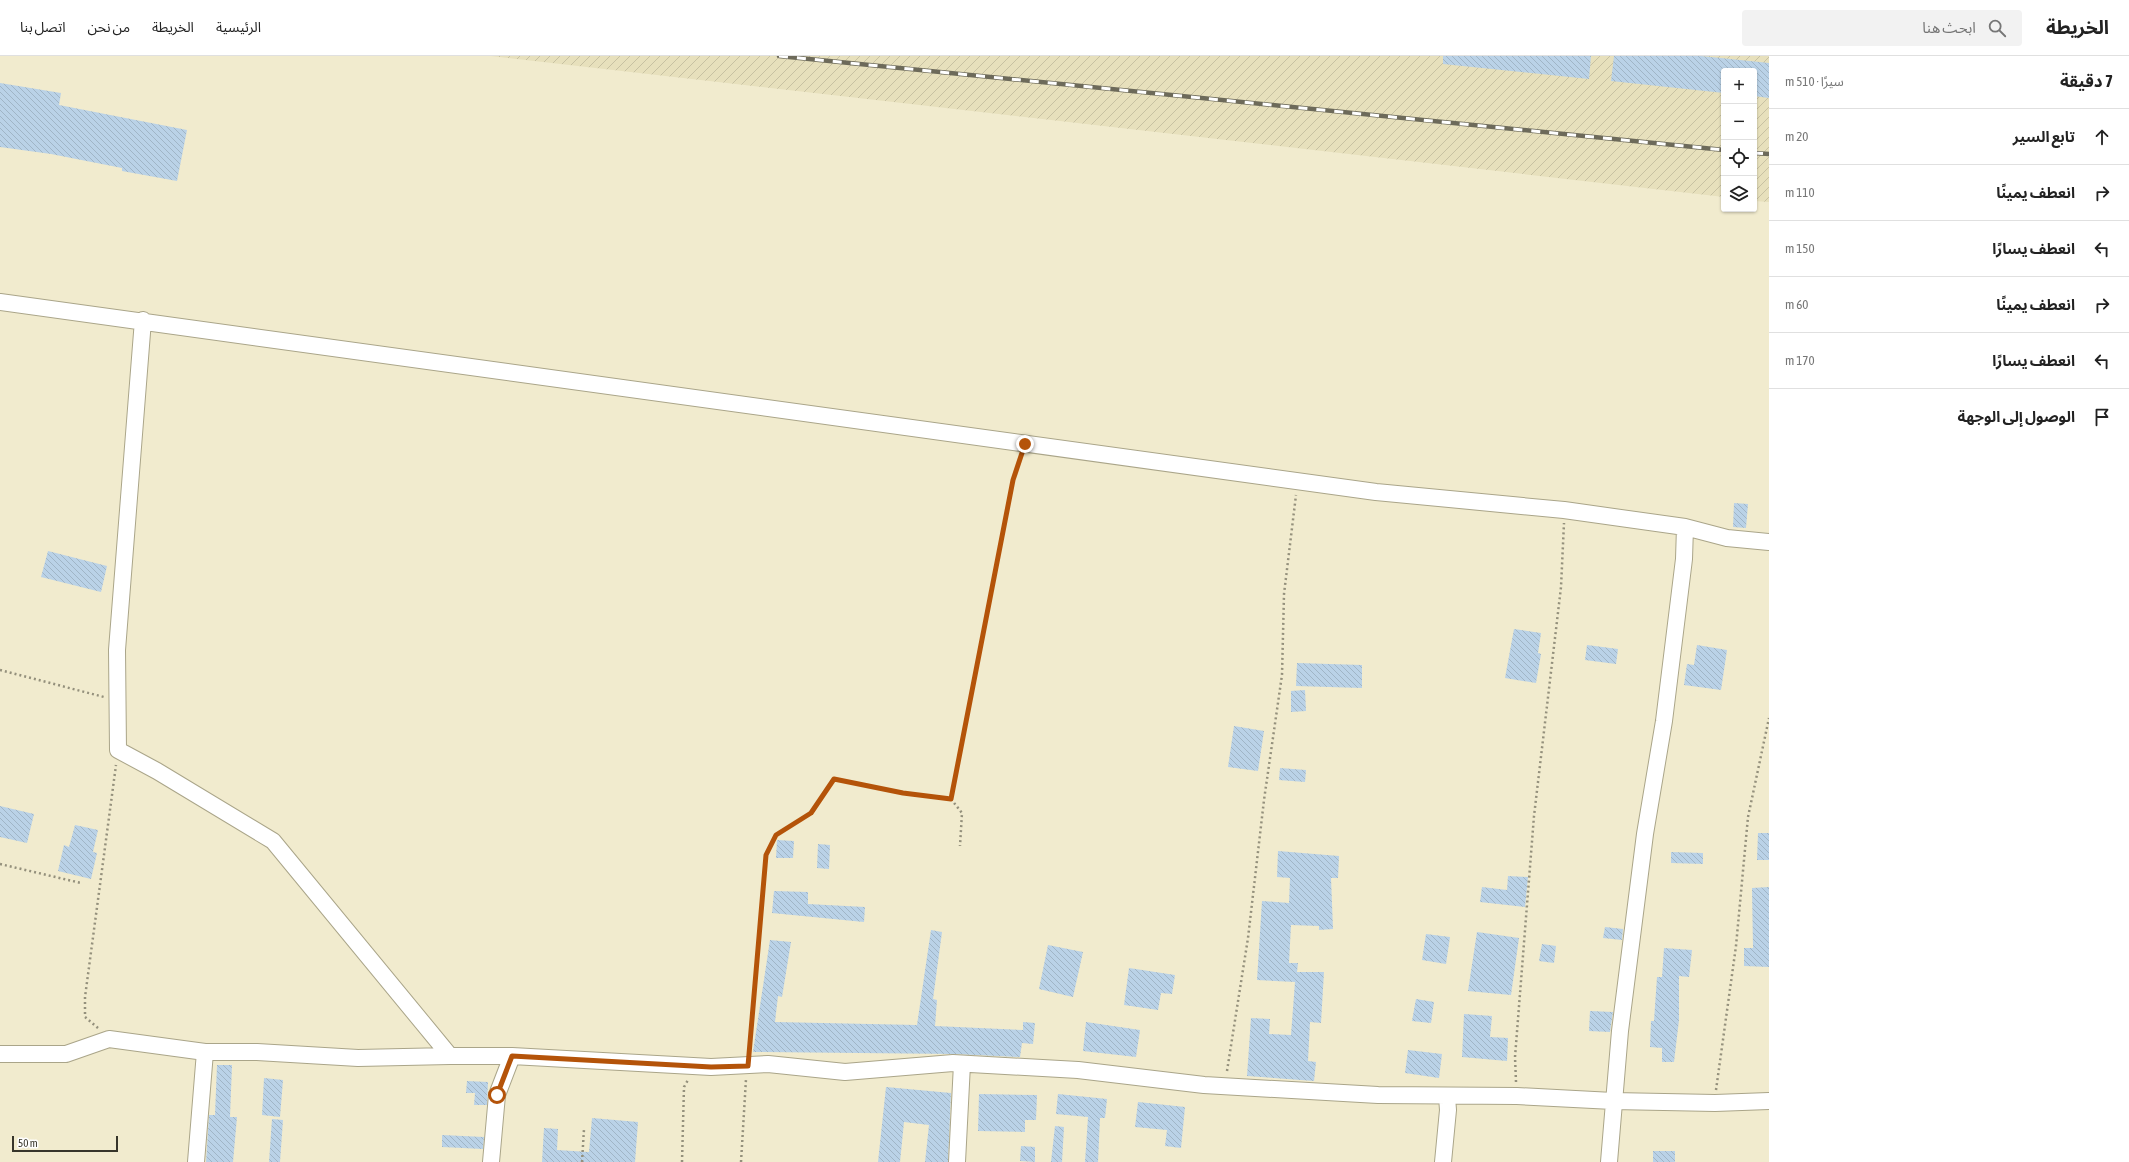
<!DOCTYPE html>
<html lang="ar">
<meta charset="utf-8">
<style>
body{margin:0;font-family:"Asap Condensed","Noto Sans Arabic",sans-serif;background:#f2f2f2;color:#222;direction:rtl}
.controls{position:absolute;right:12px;top:12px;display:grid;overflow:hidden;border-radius:4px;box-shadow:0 1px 3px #0004}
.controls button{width:36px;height:36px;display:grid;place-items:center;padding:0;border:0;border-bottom:1px solid #e0e0e0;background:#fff;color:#222;font:20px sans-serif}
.scale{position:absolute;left:12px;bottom:10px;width:106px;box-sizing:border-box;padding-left:4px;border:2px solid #37352a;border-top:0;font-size:11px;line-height:14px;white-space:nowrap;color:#37352a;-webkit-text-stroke:3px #fff;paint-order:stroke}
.stop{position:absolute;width:12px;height:12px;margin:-9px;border:3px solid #b45309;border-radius:50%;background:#fff}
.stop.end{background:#b45309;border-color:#fff;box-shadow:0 1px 4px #0008}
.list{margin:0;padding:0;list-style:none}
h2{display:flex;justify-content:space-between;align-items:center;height:52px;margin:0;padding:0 16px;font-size:17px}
h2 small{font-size:13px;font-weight:400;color:#767676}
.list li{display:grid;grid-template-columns:26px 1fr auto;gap:12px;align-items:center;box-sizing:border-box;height:56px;padding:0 16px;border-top:1px solid #e0e0e0}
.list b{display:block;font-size:15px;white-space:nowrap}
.list em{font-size:13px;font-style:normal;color:#767676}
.icon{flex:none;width:22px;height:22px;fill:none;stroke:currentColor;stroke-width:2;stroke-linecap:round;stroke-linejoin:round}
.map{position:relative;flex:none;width:1769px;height:1106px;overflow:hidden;direction:ltr}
header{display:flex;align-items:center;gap:24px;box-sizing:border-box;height:56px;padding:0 20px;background:#fff;border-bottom:1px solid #e0e0e0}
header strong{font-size:19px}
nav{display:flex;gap:22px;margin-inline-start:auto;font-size:14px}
.search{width:280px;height:36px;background:#f2f2f2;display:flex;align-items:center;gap:10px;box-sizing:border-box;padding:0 14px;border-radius:4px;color:#767676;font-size:15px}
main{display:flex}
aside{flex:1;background:#fff}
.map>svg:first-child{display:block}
.industrial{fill:url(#industrial-furrows)}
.building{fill:url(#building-back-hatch)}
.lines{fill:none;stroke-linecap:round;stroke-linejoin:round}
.minor-casing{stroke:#aaa589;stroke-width:18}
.path{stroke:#94907c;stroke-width:2.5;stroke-dasharray:2 3;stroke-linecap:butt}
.minor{stroke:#fff;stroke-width:16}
.rail-casing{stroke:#6d6a5a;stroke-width:4.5}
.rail{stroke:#fff;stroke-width:3;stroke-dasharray:9;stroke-linecap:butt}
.route{stroke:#b45309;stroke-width:5}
</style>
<header>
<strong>الخريطة</strong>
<div class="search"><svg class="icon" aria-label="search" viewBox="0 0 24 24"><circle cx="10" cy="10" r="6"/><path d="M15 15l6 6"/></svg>ابحث هنا</div>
<nav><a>الرئيسية</a><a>الخريطة</a><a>من نحن</a><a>اتصل بنا</a></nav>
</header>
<main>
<aside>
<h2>7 دقيقة<small>سيرًا · 510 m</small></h2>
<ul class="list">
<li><svg class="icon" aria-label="ahead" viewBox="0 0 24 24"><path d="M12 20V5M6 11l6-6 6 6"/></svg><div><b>تابع السير</b></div><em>20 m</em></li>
<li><svg class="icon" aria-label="right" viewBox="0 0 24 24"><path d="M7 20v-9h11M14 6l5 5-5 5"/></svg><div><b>انعطف يمينًا</b></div><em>110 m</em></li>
<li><svg class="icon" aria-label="left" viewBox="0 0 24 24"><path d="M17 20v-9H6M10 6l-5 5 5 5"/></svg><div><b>انعطف يسارًا</b></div><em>150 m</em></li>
<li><svg class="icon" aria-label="right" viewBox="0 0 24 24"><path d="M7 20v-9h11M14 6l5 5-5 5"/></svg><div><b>انعطف يمينًا</b></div><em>60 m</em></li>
<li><svg class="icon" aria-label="left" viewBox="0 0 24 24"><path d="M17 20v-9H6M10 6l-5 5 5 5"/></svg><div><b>انعطف يسارًا</b></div><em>170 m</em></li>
<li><svg class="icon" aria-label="arrive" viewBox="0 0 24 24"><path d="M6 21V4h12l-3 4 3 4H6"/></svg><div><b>الوصول إلى الوجهة</b></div></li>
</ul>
</aside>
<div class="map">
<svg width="1769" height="1106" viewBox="0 0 1769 1106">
<defs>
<pattern id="industrial-furrows" width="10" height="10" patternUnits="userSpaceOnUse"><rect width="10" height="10" fill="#e7e0bc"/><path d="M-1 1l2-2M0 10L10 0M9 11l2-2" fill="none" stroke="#c7c1a2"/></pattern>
<pattern id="building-back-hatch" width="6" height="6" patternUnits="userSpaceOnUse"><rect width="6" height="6" fill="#bad2e7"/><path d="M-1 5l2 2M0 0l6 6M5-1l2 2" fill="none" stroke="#a0b5c6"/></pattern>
</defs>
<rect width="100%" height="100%" fill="#f1ebce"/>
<path class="industrial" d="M491,0H1769V146L1754,145V15H1724V141Z"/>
<path class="building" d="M1443,0H1591L1589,23L1443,8Z
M1614,0H1701L1769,7V42L1754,40V15H1724V37L1611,25Z
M0,27L61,37L59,49L187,74L177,125L122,115V112L51,98L0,91Z
M1734,447L1748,448L1746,472L1733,471Z
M48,495L107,510L101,536L41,521Z
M1514,573L1541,577L1538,597L1541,598L1536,627L1505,622Z
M1587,589L1618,593L1616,608L1585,604Z
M1697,589L1727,594L1721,634L1684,629L1687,608L1694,609Z
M1297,607L1362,609V632L1296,630Z
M1305,634L1306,655L1291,656V635Z
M1234,670L1264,675L1258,715L1228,711Z
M1280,712L1306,714L1305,726L1279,724Z
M0,750L34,758L27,787L0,781Z
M75,769L98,774L93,796L97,797L91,823L58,815L64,789L69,791Z
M1758,777H1769V804H1757Z
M777,784L794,785L793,802H776Z
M818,788L830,789L829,813L817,812Z
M1278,795L1339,800L1338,822H1331L1333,873L1319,874V870L1291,869L1289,907H1298L1297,916H1324L1321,967L1310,966L1308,1005L1316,1006L1314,1025L1247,1020L1251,962L1270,963L1269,978L1291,979L1295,926L1257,924L1262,845L1289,847L1290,822L1277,821Z
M1671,796L1703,797V808L1671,807Z
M1508,820L1528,821L1525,851L1480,846L1482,831L1507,834Z
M1769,831V911L1744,910V892H1753L1752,832Z
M774,835L808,836V848L865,851L864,866L772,857Z
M1605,871L1623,873L1622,884L1603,882Z
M931,874L942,876L933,943L937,944L935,970L1023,974V966L1035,967L1033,988L1022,987L1020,1001L954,998L753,996L770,884L791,886L782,941L778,940L775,966L917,969Z
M1477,876L1519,882L1511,939L1468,935Z
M1426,878L1450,881L1446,908L1422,904Z
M1542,888L1556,890L1554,907L1539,905Z
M1048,889L1083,896L1073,941L1039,933Z
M1664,892L1692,894L1689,921L1679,920V964L1674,1006H1662V992L1650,991L1651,965H1654L1657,921H1662Z
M1129,912L1175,919L1172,938L1161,937L1158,954L1124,949Z
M1416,943L1434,946L1431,967L1412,965Z
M1590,955L1613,956L1610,976L1589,975Z
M1464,958L1492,960L1490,981L1508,982L1507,1005L1462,1001Z
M1086,966L1140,974L1136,1001L1083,995Z
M1408,994L1442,998L1439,1022L1405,1017Z
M217,1009H232L230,1061H237L233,1106H206L209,1059H215Z
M264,1022L283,1024L280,1061L262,1059Z
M467,1025L488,1026L487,1049H474L475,1037H466Z
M886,1031L951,1037L948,1106H925L929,1069L904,1066L900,1106H878Z
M979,1038L1037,1039L1036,1064H1025V1076L978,1075Z
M1058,1038L1107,1043L1105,1062H1100L1098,1106H1085L1088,1061L1056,1058Z
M1138,1046L1185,1051L1181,1092L1165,1090L1167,1074L1135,1071Z
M592,1062L638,1066L635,1106H542L544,1072L558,1073L557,1094L589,1096Z
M272,1063L283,1064L280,1106H269Z
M1055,1070L1064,1071L1062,1106H1051Z
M442,1079L484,1081L483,1093L442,1091Z
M1021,1090L1035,1091V1106L1020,1105Z
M1653,1095H1675V1106H1653Z"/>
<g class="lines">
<defs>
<path id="minor" d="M0,246L1376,436L1564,454L1685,471L1727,482L1769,486
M143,264L117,594L118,694L157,715L273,785L450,1000H512L711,1011L768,1008L845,1016L953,1007L1078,1014L1204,1029L1378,1039L1517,1040L1613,1045L1715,1047L1769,1045
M0,998H66L109,983L205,996
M196,1106L205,996H257L358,1002L450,1000
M491,1106L497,1039L512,1000
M957,1106L962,1008
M1443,1106L1448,1054L1447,1041
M1609,1106L1620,975L1645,778L1664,665L1684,503L1685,471"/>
</defs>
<use href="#minor" class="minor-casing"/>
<path class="path" d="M0,614L104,641
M951,743L962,757L960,790
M0,808L81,827
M98,972L85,961V941L116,709
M749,996L766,799L776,779L811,757L834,723L903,737L951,743L1013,424L1020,402
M1227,1015L1248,882L1264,744L1282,619L1284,538L1296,439
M1516,1026L1515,1001L1534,760L1561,531L1564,467
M1716,1034L1736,890L1748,761L1769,662
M582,1106L584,1073
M682,1106L684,1031L688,1024
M741,1106L746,1023"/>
<use href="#minor" class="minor"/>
<defs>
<path id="rail" d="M779,0L1724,94
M1754,97L1769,98"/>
</defs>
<use href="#rail" class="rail-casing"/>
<use href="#rail" class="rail"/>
</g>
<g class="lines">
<path class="route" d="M497,1039L512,1000L711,1011L748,1010L766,799L776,779L811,757L834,723L903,737L951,743L1013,424L1025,388"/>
</g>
</svg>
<div class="controls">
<button>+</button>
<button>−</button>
<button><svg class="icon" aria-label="locate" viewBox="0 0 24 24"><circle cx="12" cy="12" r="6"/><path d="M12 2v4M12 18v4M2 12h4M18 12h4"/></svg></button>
<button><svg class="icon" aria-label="layers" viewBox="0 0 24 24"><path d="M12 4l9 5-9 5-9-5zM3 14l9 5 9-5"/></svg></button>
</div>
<div class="scale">50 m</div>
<div class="stop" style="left:497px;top:1039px"></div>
<div class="stop end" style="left:1025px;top:388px"></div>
</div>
</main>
